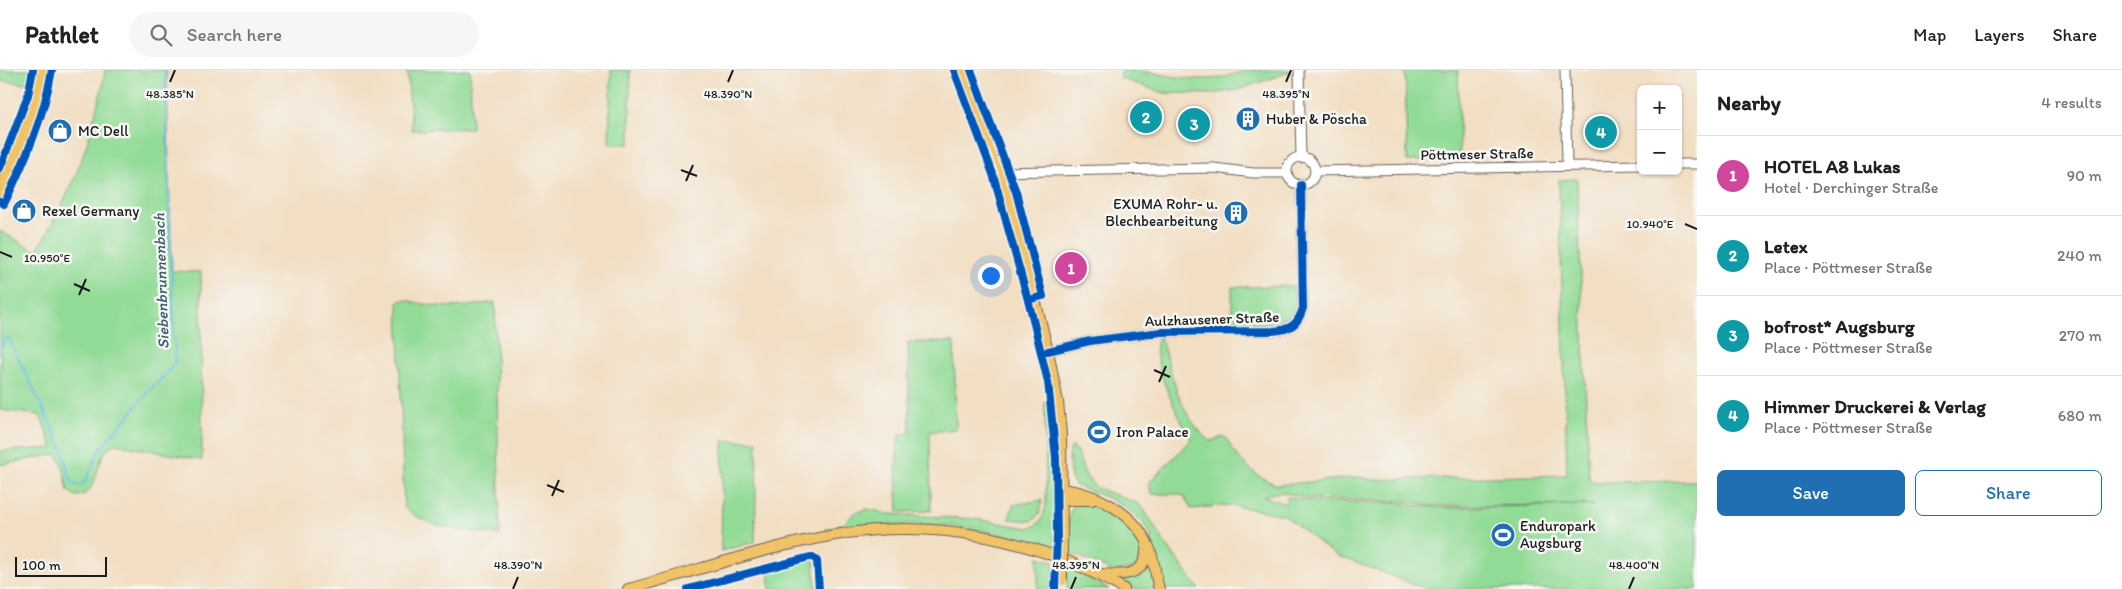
<!DOCTYPE html>
<meta charset="utf-8">
<style>
body{margin:0;font-family:Itim,sans-serif;background:#f6f6f6;color:#222}
.controls{position:absolute;right:15px;top:15px;display:grid;overflow:hidden;border-radius:8px;box-shadow:0 1px 4px #0004}
.controls button{width:45px;height:45px;display:grid;place-items:center;padding:0;border:0;border-bottom:1px solid #e0e0e0;background:#fff;color:#222;font:25px sans-serif}
.scale{position:absolute;left:15px;bottom:12px;width:92px;box-sizing:border-box;padding-left:5px;border:2px solid #1c1c1c;border-top:0;font-size:14px;line-height:18px;white-space:nowrap;color:#1c1c1c;-webkit-text-stroke:4px #f6f6f2;paint-order:stroke}
.you{position:absolute;left:990px;top:205px;width:18px;height:18px;margin:-12px;border:4px solid #fff;border-radius:50%;background:#1a73e8;box-shadow:0 0 0 8px #1a73e833}
.badge{display:grid;place-items:center;width:32px;height:32px;border-radius:50%;background:#1f6fb2;color:#fff;font-size:16px;font-weight:700}
.pin{position:absolute;translate:-50% -50%;border:2px solid #fff;box-shadow:0 1px 5px #0006}
.list{margin:0;padding:0;list-style:none}
h2{display:flex;justify-content:space-between;align-items:center;height:65px;margin:0;padding:0 20px;font-size:21px}
h2 small{font-size:16px;font-weight:400;color:#767676}
.list li{display:grid;grid-template-columns:32px 1fr auto;gap:15px;align-items:center;box-sizing:border-box;height:80px;padding:0 20px;border-top:1px solid #e0e0e0}
.list b{display:block;font-size:19px;white-space:nowrap}
.list p{margin:0;font-size:16px;white-space:nowrap;color:#767676}
.list em{font-size:16px;font-style:normal;color:#767676}
.actions{display:flex;gap:10px;padding:15px 20px}
.actions a{flex:1;padding:11px 0;border:1px solid #1f6fb2;border-radius:8px;text-align:center;font-size:18px;color:#1f6fb2}
.actions .main{background:#1f6fb2;color:#fff}
.icon{flex:none;width:28px;height:28px;fill:none;stroke:currentColor;stroke-width:2;stroke-linecap:round;stroke-linejoin:round}
.map{position:relative;flex:none;width:1697px;height:519px;overflow:hidden}
header{display:flex;align-items:center;gap:30px;box-sizing:border-box;height:70px;padding:0 25px;background:#fff;border-bottom:1px solid #e0e0e0}
header strong{font-size:24px}
nav{display:flex;gap:28px;margin-inline-start:auto;font-size:18px}
.search{width:350px;height:45px;background:#f6f6f6;display:flex;align-items:center;gap:12px;box-sizing:border-box;padding:0 18px;border-radius:28px;color:#767676;font-size:19px}
main{display:flex}
aside{flex:1;background:#fff}
.map>svg:first-child{display:block}
.green{fill:#92db96;stroke:#577c59;fill-rule:evenodd}
.lines{fill:none;stroke-linecap:round;stroke-linejoin:round}
.stream{stroke:#61b7de;stroke-width:2}
.minor-casing{stroke:#676056;stroke-width:11}
.major-casing{stroke:#676056;stroke-width:12}
.minor{stroke:#fff;stroke-width:9}
.major{stroke:#f1c369;stroke-width:10}
.major-bridge-casing{stroke:#676056;stroke-width:12;stroke-linecap:butt}
.major-bridge{stroke:#f1c369;stroke-width:10}
.cycleway-casing{stroke:#f6f6f2;stroke-width:11}
.cycleway{stroke:#0057b8;stroke-width:8}
.ticks{fill:none;stroke:#1c1c1c;stroke-width:2}
.labels{text-anchor:middle;dominant-baseline:central;stroke-width:5;stroke-linejoin:round;paint-order:stroke}
.poi-label{font-size:15px;fill:#1c1c1c;stroke:#f6f6f2;text-anchor:start}
.street-label{font-size:15px;fill:#1c1c1c;stroke:#f6f6f2}
.water-label{font-size:16px;font-style:italic;fill:#385a6a;stroke:#f6f6f2}
.ticks-label{font-size:12px;text-anchor:middle;fill:#1c1c1c;stroke:#f6f6f2;stroke-width:5;stroke-linejoin:round;paint-order:stroke}
</style>
<header>
<strong>Pathlet</strong>
<div class="search"><svg class="icon" aria-label="search" viewBox="0 0 24 24"><circle cx="10" cy="10" r="6"/><path d="M15 15l6 6"/></svg>Search here</div>
<nav><a>Map</a><a>Layers</a><a>Share</a></nav>
</header>
<main>
<div class="map">
<svg width="1697" height="519" viewBox="0 0 1697 519">
<rect width="100%" height="100%" fill="#f6f6f2"/>
<filter id="ink" filterUnits="userSpaceOnUse"><feTurbulence type="fractalNoise" baseFrequency=".02" numOctaves="2"/><feDisplacementMap in="SourceGraphic" scale="10" xChannelSelector="R" yChannelSelector="G"/><feConvolveMatrix kernelMatrix="1 2 1 2 8 2 1 2 1" color-interpolation-filters="sRGB"/></filter>
<filter id="wash" filterUnits="userSpaceOnUse"><feTurbulence type="fractalNoise" baseFrequency=".0096" numOctaves="4" result="noise"/><feDisplacementMap in="SourceGraphic" scale="20" xChannelSelector="R" yChannelSelector="G"/><feGaussianBlur stdDeviation="1.12" result="paint"/><feColorMatrix in="noise" values="0 0 0 0 0 0 0 0 0 0 0 0 0 0 0 0 0 1.4 0 .05"/><feComposite in="paint" operator="in"/></filter>
<g filter="url(#wash)">
<rect width="100%" height="100%" fill="#f2dec3"/>
<path class="green" d="M0,0H33L30,14L0,11Z
M105,0H167L171,201L201,202L202,390L115,374C93,381 102,426 76,426L68,421L63,397L57,384L0,395V381L53,378L40,345L0,340V161L36,181C66,132 82,97 96,41C99,28 104,14 105,0Z
M407,0H470L472,58L412,60Z
M611,0H630V74H609Z
M1123,0C1158,0 1182,13 1219,8C1230,6 1239,2 1249,0C1258,0 1285,0 1292,1L1238,20L1212,24L1164,23L1119,8Z
M1405,0H1458L1460,90L1407,91Z
M1577,109L1589,409L1596,412L1697,411V519H1427L1335,485L1284,445L1230,435L1191,439L1184,426L1178,424H1151L1149,413L1191,370C1180,348 1146,288 1160,266C1172,304 1178,341 1207,369L1211,371L1223,367L1226,368C1238,390 1254,406 1277,415L1361,407L1374,410L1567,405L1559,110ZM1280,422L1310,428L1413,432L1431,436L1594,435L1439,438L1394,433L1315,431L1287,427L1285,434L1263,426Z
M1294,216C1294,223 1295,230 1294,237C1290,257 1249,253 1232,254V217Z
M406,230C440,239 462,238 495,232L500,465C469,461 428,460 404,437L398,231Z
M908,272H954L956,359L930,362L931,441L898,442L896,399L899,365L910,363Z
M1048,328L1053,384L1055,480C1004,464 950,451 896,455C873,456 850,460 827,462L825,459L843,454L856,442L868,439L888,444L976,449L1028,458C1041,456 1044,446 1046,434L1045,340V332Z
M723,371H757L755,472L721,481Z
M1071,377H1074L1076,381L1086,406L1095,417L1139,434L1143,438L1165,473L1199,519H1162L1150,467H1152C1136,436 1107,427 1076,416C1068,409 1068,387 1071,377Z
M1042,430L1040,442L1033,451L1009,449L1013,435Z
M1079,434C1111,433 1163,467 1133,499L1113,502L1079,486L1068,484L1069,445L1073,437Z
M1038,487L1054,491L1053,519H1038Z
M1149,487L1155,519H1136L1122,510C1138,508 1142,501 1149,487Z
M809,489L814,491L816,519H770L769,499Z
M1067,497L1109,519H1067Z"/>
<g class="lines">
<path class="stream" d="M0,280L5,268L9,269L62,378C66,388 67,409 75,415H80L85,412L100,379L151,319L168,302L175,291L165,0"/>
</g>
</g>
<g filter="url(#ink)">
<g class="lines">
<defs>
<path id="minor" d="M1299,0L1301,88
M1565,0L1567,96
M1287 101a14 14 0 1 1 28 0a14 14 0 1 1-28 0Z
M1678,94H1697
M1315,101L1641,95
M1000,102L1214,98L1253,103H1287
M1048,281L1090,271L1161,262L1273,261C1290,260 1298,255 1303,238L1301,115"/>
<path id="major" d="M962,0L1000,102L1014,147L1048,281L1058,332L1061,364L1062,469
M0,122L29,52L43,0
M1063,419C1098,424 1135,443 1149,477C1155,491 1155,505 1159,519
M1063,430H1092
M1103,504C1125,506 1149,505 1146,475
M628,519C697,501 765,477 835,465C934,448 1037,468 1124,519"/>
</defs>
<use href="#minor" class="minor-casing"/>
<use href="#major" class="major-casing"/>
<use href="#minor" class="minor"/>
<use href="#major" class="major"/>
<defs>
<path id="major-bridge" d="M1062,510V469"/>
</defs>
<use href="#major-bridge" class="major-bridge-casing"/>
<use href="#major-bridge" class="major-bridge"/>
<defs>
<path id="cycleway" d="M954,0L993,104L1031,241L1048,312L1056,388L1057,466L1055,519
M971,0L1016,122L1043,226L1028,230
M0,98L28,25L33,0
M0,132L4,134C25,91 44,47 52,0
M1048,281L1090,271L1161,262L1273,261C1290,260 1298,255 1303,238L1301,115
M688,519L810,487H813L817,491L819,519"/>
</defs>
<use href="#cycleway" class="cycleway-casing"/>
<use href="#cycleway" class="cycleway"/>
</g>
</g>
<path class="ticks" d="M170,12L175,0M728,12L733,0M1286,12L1291,0M681,100L697,106M686,111L693,95M1685,154L1697,159M0,182L12,187M74,214L90,221M79,225L86,209M1154,300L1170,307M1159,312L1166,296M547,415L564,422M552,426L559,410M513,519L518,507M1071,519L1076,507M1629,519L1634,507"/>
<defs>
<symbol id="building-disc" viewBox="-11 -11 22 22"><circle r="9.5" fill="#1f6fb2" stroke="#f6f6f2"/><path d="M-4-6H4V6H1V3H-1V6H-4ZM-2.5-4.3h1.7v1.8h-1.7ZM.8-4.3h1.7v1.8H.8ZM-2.5-1h1.7V.8h-1.7ZM.8-1h1.7V.8H.8Z" fill="#fff"/></symbol>
<symbol id="shop-disc" viewBox="-11 -11 22 22"><circle r="9.5" fill="#1f6fb2" stroke="#f6f6f2"/><path d="M-5-2.5h2.3a2.7 3.5 0 0 1 5.4 0H5L5.5 6h-11ZM-1.5-2.5h3a1.5 2.3 0 0 0-3 0Z" fill="#fff"/></symbol>
<symbol id="stadium-disc" viewBox="-11 -11 22 22"><circle r="9.5" fill="#1f6fb2" stroke="#f6f6f2"/><path d="M0-5a6.5 5 0 1 0 0 10a6.5 5 0 1 0 0-10ZM-3.5-1.8h7v3.6h-7Z" fill="#fff"/></symbol>
</defs>
<g fill-rule="evenodd">
<use href="#building-disc" x="1234" y="35" width="28" height="28"/>
<use href="#shop-disc" x="46" y="47" width="28" height="28"/>
<use href="#shop-disc" x="10" y="127" width="28" height="28"/>
<use href="#building-disc" x="1222" y="129" width="28" height="28"/>
<use href="#stadium-disc" x="1085" y="348" width="28" height="28"/>
<use href="#stadium-disc" x="1489" y="451" width="28" height="28"/>
</g>
<g class="labels">
<g class="poi-label">
<text x="1266" y="49">Huber &amp; Pöscha</text>
<text x="78" y="61">MC Dell</text>
<text x="1218" y="134" text-anchor="end">EXUMA Rohr- u.<tspan x="1218" dy="17">Blechbearbeitung</tspan></text>
<text x="42" y="141">Rexel Germany</text>
<text x="1116" y="362">Iron Palace</text>
<text x="1520" y="456">Enduropark<tspan x="1520" dy="17">Augsburg</tspan></text>
</g>
<g class="street-label">
<text transform="translate(1477 84) rotate(-1)">Pöttmeser Straße</text>
<text transform="translate(1212 249) rotate(-2)">Aulzhausener Straße</text>
</g>
<g class="water-label">
<text transform="translate(161 211) rotate(-92)">Siebenbrunnenbach</text>
</g>
</g>
<g class="ticks-label">
<text x="170" y="28">48.385°N</text>
<text x="728" y="28">48.390°N</text>
<text x="1286" y="28">48.395°N</text>
<text x="1650" y="158">10.940°E</text>
<text x="47" y="192">10.950°E</text>
<text x="518" y="499">48.390°N</text>
<text x="1076" y="499">48.395°N</text>
<text x="1634" y="499">48.400°N</text>
</g>
</svg>
<div class="controls">
<button>+</button>
<button>−</button>
</div>
<div class="scale">100 m</div>
<div class="you"></div>
<div class="pin badge" style="left:1071px;top:198px;background:#d1479c">1</div>
<div class="pin badge" style="left:1146px;top:47px;background:#0f9aa8">2</div>
<div class="pin badge" style="left:1194px;top:54px;background:#0f9aa8">3</div>
<div class="pin badge" style="left:1601px;top:62px;background:#0f9aa8">4</div>
</div>
<aside>
<h2>Nearby<small>4 results</small></h2>
<ul class="list">
<li><span class="badge" style="background:#d1479c">1</span><div><b>HOTEL A8 Lukas</b><p>Hotel · Derchinger Straße</p></div><em>90 m</em></li>
<li><span class="badge" style="background:#0f9aa8">2</span><div><b>Letex</b><p>Place · Pöttmeser Straße</p></div><em>240 m</em></li>
<li><span class="badge" style="background:#0f9aa8">3</span><div><b>bofrost* Augsburg</b><p>Place · Pöttmeser Straße</p></div><em>270 m</em></li>
<li><span class="badge" style="background:#0f9aa8">4</span><div><b>Himmer Druckerei &amp; Verlag</b><p>Place · Pöttmeser Straße</p></div><em>680 m</em></li>
</ul>
<div class="actions"><a class="main">Save</a><a>Share</a></div>
</aside>
</main>
